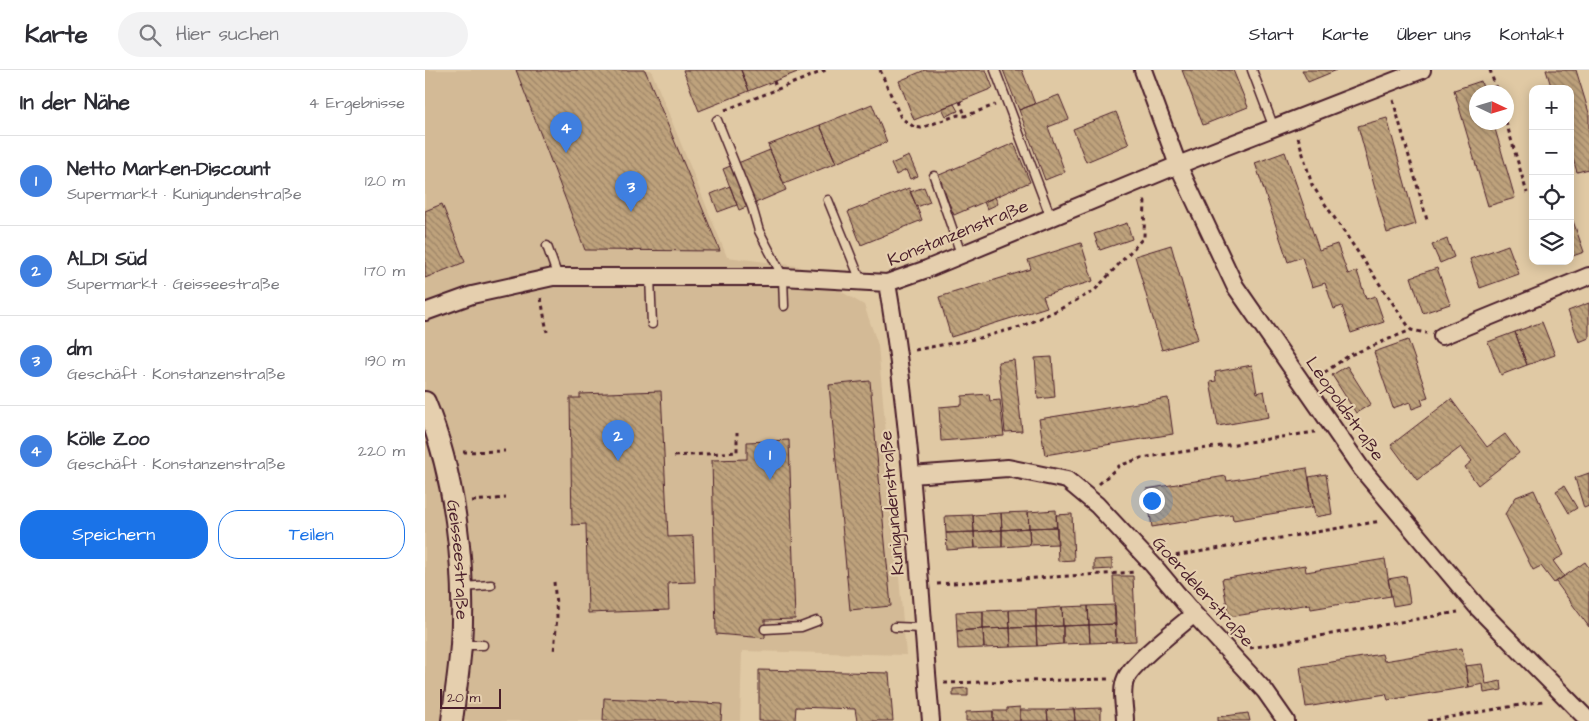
<!DOCTYPE html>
<html lang="de">
<meta charset="utf-8">
<style>
body{margin:0;font-family:"Architects Daughter",sans-serif;background:#f2f2f3;color:#2b2b33}
.controls{position:absolute;right:15px;top:15px;display:grid;overflow:hidden;border-radius:10px;box-shadow:0 2px 12px #0003}
.controls button{width:45px;height:45px;display:grid;place-items:center;padding:0;border:0;border-bottom:1px solid #e1e1e2;background:#fff;color:#2b2b33;font:25px sans-serif}
.compass{position:absolute;left:1044px;top:15px;width:45px;height:45px;border-radius:50%;background:#fff;box-shadow:0 2px 12px #0003;rotate:94deg}
.scale{position:absolute;left:15px;bottom:12px;width:61px;box-sizing:border-box;padding-left:5px;border:2px solid #4a1f2b;border-top:0;font-size:14px;line-height:18px;white-space:nowrap;color:#4a1f2b;-webkit-text-stroke:4px #e5cfae;paint-order:stroke}
.you{position:absolute;left:726px;top:430px;width:18px;height:18px;margin:-12px;border:4px solid #fff;border-radius:50%;background:#1a73e8;box-shadow:0 0 0 8px #1a73e833}
.badge{display:grid;place-items:center;width:32px;height:32px;border-radius:50%;background:#1a73e8;color:#fff;font-size:16px;font-weight:700}
.pin{position:absolute;translate:-50% -41px;filter:drop-shadow(0 1px 2px #0008)}
.pin::after{content:'';position:absolute;top:26px;width:18px;height:15px;background:inherit;clip-path:polygon(0 0,100% 0,50% 100%)}
.list{margin:0;padding:0;list-style:none}
h2{display:flex;justify-content:space-between;align-items:center;height:65px;margin:0;padding:0 20px;font-size:21px}
h2 small{font-size:16px;font-weight:400;color:#7c7c81}
.list li{display:grid;grid-template-columns:32px 1fr auto;gap:15px;align-items:center;box-sizing:border-box;height:90px;padding:0 20px;border-top:1px solid #e1e1e2}
.list b{display:block;font-size:19px;white-space:nowrap}
.list p{margin:0;font-size:16px;white-space:nowrap;color:#7c7c81}
.list em{font-size:16px;font-style:normal;color:#7c7c81}
.actions{display:flex;gap:10px;padding:15px 20px}
.actions a{flex:1;padding:11px 0;border:1px solid #1a73e8;border-radius:20px;text-align:center;font-size:18px;color:#1a73e8}
.actions .main{background:#1a73e8;color:#fff}
.icon{flex:none;width:28px;height:28px;fill:none;stroke:currentColor;stroke-width:2;stroke-linecap:round;stroke-linejoin:round}
.map{position:relative;flex:none;width:1164px;height:651px;overflow:hidden}
header{display:flex;align-items:center;gap:30px;box-sizing:border-box;height:70px;padding:0 25px;background:#fff;border-bottom:1px solid #e1e1e2}
header strong{font-size:24px}
nav{display:flex;gap:28px;margin-inline-start:auto;font-size:18px}
.search{width:350px;height:45px;background:#f2f2f3;display:flex;align-items:center;gap:12px;box-sizing:border-box;padding:0 18px;border-radius:28px;color:#7c7c81;font-size:19px}
main{display:flex}
aside{flex:1;background:#fff}
.map>svg:first-child{display:block}
.built{fill:#d3ba96}
.building{fill:url(#building-back-hatch);stroke:#4a1f2b}
.lines{fill:none;stroke-linecap:round;stroke-linejoin:round}
.service-casing{stroke:#4a1f2b;stroke-width:11}
.minor-casing{stroke:#4a1f2b;stroke-width:20}
.tertiary-casing{stroke:#4a1f2b;stroke-width:24}
.path{stroke:#4a1f2b;stroke-width:3;stroke-dasharray:4 4;stroke-linecap:butt}
.service{stroke:#e5cfae;stroke-width:8}
.minor{stroke:#e5cfae;stroke-width:16}
.tertiary{stroke:#e5cfae;stroke-width:20}
.labels{text-anchor:middle;dominant-baseline:central;stroke-width:4.5;stroke-linejoin:round;paint-order:stroke}
.street-label{font-size:18px;fill:#4a1f2b;stroke:#e5cfae}
</style>
<header>
<strong>Karte</strong>
<div class="search"><svg class="icon" aria-label="search" viewBox="0 0 24 24"><circle cx="10" cy="10" r="6"/><path d="M15 15l6 6"/></svg>Hier suchen</div>
<nav><a>Start</a><a>Karte</a><a>Über uns</a><a>Kontakt</a></nav>
</header>
<main>
<aside>
<h2>In der Nähe<small>4 Ergebnisse</small></h2>
<ul class="list">
<li><span class="badge" style="background:#3f7fe0">1</span><div><b>Netto Marken-Discount</b><p>Supermarkt · Kunigundenstraße</p></div><em>120 m</em></li>
<li><span class="badge" style="background:#3f7fe0">2</span><div><b>ALDI Süd</b><p>Supermarkt · Geisseestraße</p></div><em>170 m</em></li>
<li><span class="badge" style="background:#3f7fe0">3</span><div><b>dm</b><p>Geschäft · Konstanzenstraße</p></div><em>190 m</em></li>
<li><span class="badge" style="background:#3f7fe0">4</span><div><b>Kölle Zoo</b><p>Geschäft · Konstanzenstraße</p></div><em>220 m</em></li>
</ul>
<div class="actions"><a class="main">Speichern</a><a>Teilen</a></div>
</aside>
<div class="map">
<svg width="1164" height="651" viewBox="0 0 1164 651">
<defs>
<pattern id="building-back-hatch" width="6" height="6" patternUnits="userSpaceOnUse" patternTransform="scale(1.25)"><rect width="6" height="6" fill="#bea27c"/><path d="M-1 5l2 2M0 0l6 6M5-1l2 2" fill="none" stroke="#9c8366"/></pattern>
</defs>
<rect width="100%" height="100%" fill="#e0c9a4"/>
<filter id="ink" filterUnits="userSpaceOnUse"><feTurbulence type="fractalNoise" baseFrequency=".02" numOctaves="2"/><feDisplacementMap in="SourceGraphic" scale="10" xChannelSelector="R" yChannelSelector="G"/><feConvolveMatrix kernelMatrix="1 2 1 2 8 2 1 2 1" color-interpolation-filters="sRGB"/></filter>
<g filter="url(#ink)">
<path class="built" d="M0,0H226L302,187L373,196L439,235L453,275L481,585L317,581L315,651H0Z"/>
<path class="building" d="M91,0H220L295,181L160,180Z
M258,0H316L324,21L274,41Z
M316,0H374L375,1L324,21Z
M500,0H561L568,18L489,50L474,11Z
M578,0H597L610,34L594,40Z
M757,0H808L823,37L778,55Z
M877,0H912L883,12Z
M1121,0H1151L1164,43V99L1152,102L1145,79V19H1127Z
M1056,11L1059,22H1052V52H1068L1090,128L1063,136L1029,20Z
M634,25L644,49L623,57L640,102L620,110L594,40Z
M447,34L462,72L411,93L395,55Z
M529,34L533,41L521,46L517,38Z
M691,42L704,74L661,92L648,59Z
M962,48L991,154L962,163L933,56Z
M395,55L411,93L359,114L343,75Z
M589,73L605,112L529,145L512,106Z
M345,80L361,120L314,140L298,99Z
M860,82L894,180L912,174L923,204L932,201L941,229L950,226L959,252L926,263L917,236L909,239L900,213L887,217L877,187L863,192L830,93Z
M484,86L493,106L485,109L481,100L471,105L466,94Z
M305,116L312,135L293,142L286,124Z
M499,117L505,132L492,137L485,122Z
M484,118L497,150L436,175L423,142Z
M570,127L573,134L562,139L559,132Z
M17,134L40,192L0,208V141Z
M1148,151L1159,182L1145,187V152Z
M702,153L707,169L675,180L669,164Z
M1022,169L1029,187L1015,193L1007,175Z
M656,173L668,211L618,226L622,237L526,267L514,227L606,199L603,190Z
M746,175L773,269L737,280L710,186Z
M1083,175L1094,204L1055,218L1045,189Z
M1012,198L1025,234L998,243L986,207Z
M1164,233V268L1154,272L1143,241Z
M1117,252L1130,285L1102,295L1090,262Z
M1090,262L1102,295L1076,305L1063,272Z
M983,270L1003,327L996,329L998,335L987,339L985,332L968,338L949,282Z
M627,287L630,327L613,329L610,288Z
M589,290L597,361L580,362L573,292Z
M827,295L832,323L839,321L844,347L793,356L785,312L791,311L790,302Z
M922,296L946,334L931,343L907,305Z
M445,311L466,536L425,540L404,315Z
M236,321L243,467L268,466L270,512L243,513L244,540L163,543L161,454L147,455L145,328H155V324Z
M564,324L565,331L575,330L579,366L516,371L514,337L537,335V326Z
M743,328L748,364L620,385L614,349Z
M1026,329L1062,377L1080,364L1094,383L1053,415L1040,397L1047,391L1036,377L992,410L966,375Z
M364,370L370,549L340,550V568L291,564L287,390L322,389V372Z
M882,398L888,437L808,450L807,444L727,457L721,419L801,406L802,411Z
M1164,403V436L1159,438L1150,408Z
M901,404L907,444L890,447L884,407Z
M1139,416L1152,438L1144,443L1131,421Z
M1109,420L1139,485L1128,491L1139,506L1129,513L1116,496L1108,500L1080,444L1091,427Z
M631,440L632,457L604,458L603,442Z
M603,442L604,458L577,460L576,443Z
M576,443L577,460L549,462L548,445Z
M647,444L649,490L633,491L631,445Z
M548,445L549,462L521,463L520,446Z
M632,457L633,474L605,475L604,458Z
M604,458L605,475L577,477V460Z
M577,460V477L550,478L549,462Z
M549,462L550,478L522,480L521,463Z
M687,489V499L669,500V490Z
M960,489L966,526L886,539L885,534L804,547L797,509L880,495L881,502Z
M1160,492L1164,498V557L1131,512Z
M688,506H708L711,571L691,572Z
M981,506L985,533L968,536L963,509Z
M690,535L691,554L664,555L663,536Z
M663,536L664,555L638,556L637,537Z
M637,537L638,556L611,557V539Z
M611,539V557L585,558L584,540Z
M584,540L585,558L558,559V541Z
M558,541V559L532,561L531,542Z
M691,554V572L665,573L664,555Z
M664,555L665,573L638,574V556Z
M638,556V574L612,576L611,557Z
M611,557L612,576L586,577L585,558Z
M585,558L586,577L559,578L558,559Z
M558,559L559,578L533,579L532,561Z
M1037,578L1044,617L963,630L961,624L881,637L875,597L957,584L959,591Z
M1057,594L1061,614L1076,611L1077,620L1059,623L1058,614L1044,617L1040,596Z
M334,600L464,603L468,651H432L430,639L371,637L370,651H334Z
M543,618V626H528V619Z
M179,628L297,634L296,651H178Z
M595,637V651H568V641H582V638Z
M676,638V651H650L649,639Z
M649,639L650,651H623L622,640Z
M595,640H622L623,651H595Z
M568,641V651H541V642Z
M823,643L825,651H793V647Z"/>
<g class="lines">
<defs>
<path id="service" d="M570,0L626,148
M827,0L849,58
M292,50L327,137L334,161L358,207L359,236
M509,106L536,184
M403,130L436,211
M122,176L133,207
M225,207L227,254
M38,517L66,515
M470,557L498,558
M340,559L376,557L392,551
M38,575H58"/>
<path id="minor" d="M718,0L753,95L810,216L936,398L1054,539L1164,651
M462,213C487,358 493,505 506,651
M0,242L47,225L128,207H358L462,213L502,199L753,95L997,0
M1017,266L1164,206
M486,405L583,398L642,410L672,435L728,495L769,544L840,621L861,651
M700,651C700,638 695,621 701,608C709,591 753,558 769,544"/>
<g id="tertiary">
<path id="s1" d="M0,332C30,404 41,498 36,575C34,601 30,626 27,651"/>
</g>
</defs>
<use href="#service" class="service-casing"/>
<use href="#minor" class="minor-casing"/>
<use href="#tertiary" class="tertiary-casing"/>
<path class="path" d="M455,0L476,48L489,57L496,58L533,45L540,46L570,35
M1065,0L1072,22
M349,11L352,20
M968,30L1002,150
M535,31L540,46
M300,40L401,0
M1081,52L1102,123
M873,67L887,115L986,260L1002,263
M116,228L122,262
M490,280L554,268L595,257L635,239L669,221L719,167L720,127
M893,307L923,286L986,260
M38,382L80,381
M249,386L312,382V363
M674,414L694,396L716,388L890,362
M47,431L81,428
M743,487L956,451
M129,512L132,546L129,582
M512,514L711,502
M825,578L1033,542
M519,613L683,609
M1003,651L1118,631"/>
<use href="#service" class="service"/>
<use href="#minor" class="minor"/>
<use href="#tertiary" class="tertiary"/>
</g>
</g>
<g class="labels">
<g class="street-label">
<text transform="translate(533 163) rotate(-22)">Konstanzenstraße</text>
<text transform="translate(920 339) rotate(55)">Leopoldstraße</text>
<text transform="translate(467 433) rotate(-95)">Kunigundenstraße</text>
<text stroke="none"><textPath href="#s1" startOffset="162">Geisseestraße</textPath></text>
<text transform="translate(778 522) rotate(48)">Goerdelerstraße</text>
</g>
</g>
</svg>
<div class="controls">
<button>+</button>
<button>−</button>
<button><svg class="icon" aria-label="locate" viewBox="0 0 24 24"><circle cx="12" cy="12" r="6"/><path d="M12 2v4M12 18v4M2 12h4M18 12h4"/></svg></button>
<button><svg class="icon" aria-label="layers" viewBox="0 0 24 24"><path d="M12 4l9 5-9 5-9-5zM3 14l9 5 9-5"/></svg></button>
</div>
<svg class="compass" viewBox="-18 -18 36 36"><path d="M0-13l5 13h-10z" fill="#e53935"/><path d="M0 13l5-13h-10z" fill="#7c7c81"/></svg>
<div class="scale">20 m</div>
<div class="you"></div>
<div class="pin badge" style="left:345px;top:410px;background:#3f7fe0">1</div>
<div class="pin badge" style="left:193px;top:391px;background:#3f7fe0">2</div>
<div class="pin badge" style="left:206px;top:142px;background:#3f7fe0">3</div>
<div class="pin badge" style="left:141px;top:83px;background:#3f7fe0">4</div>
</div>
</main>
